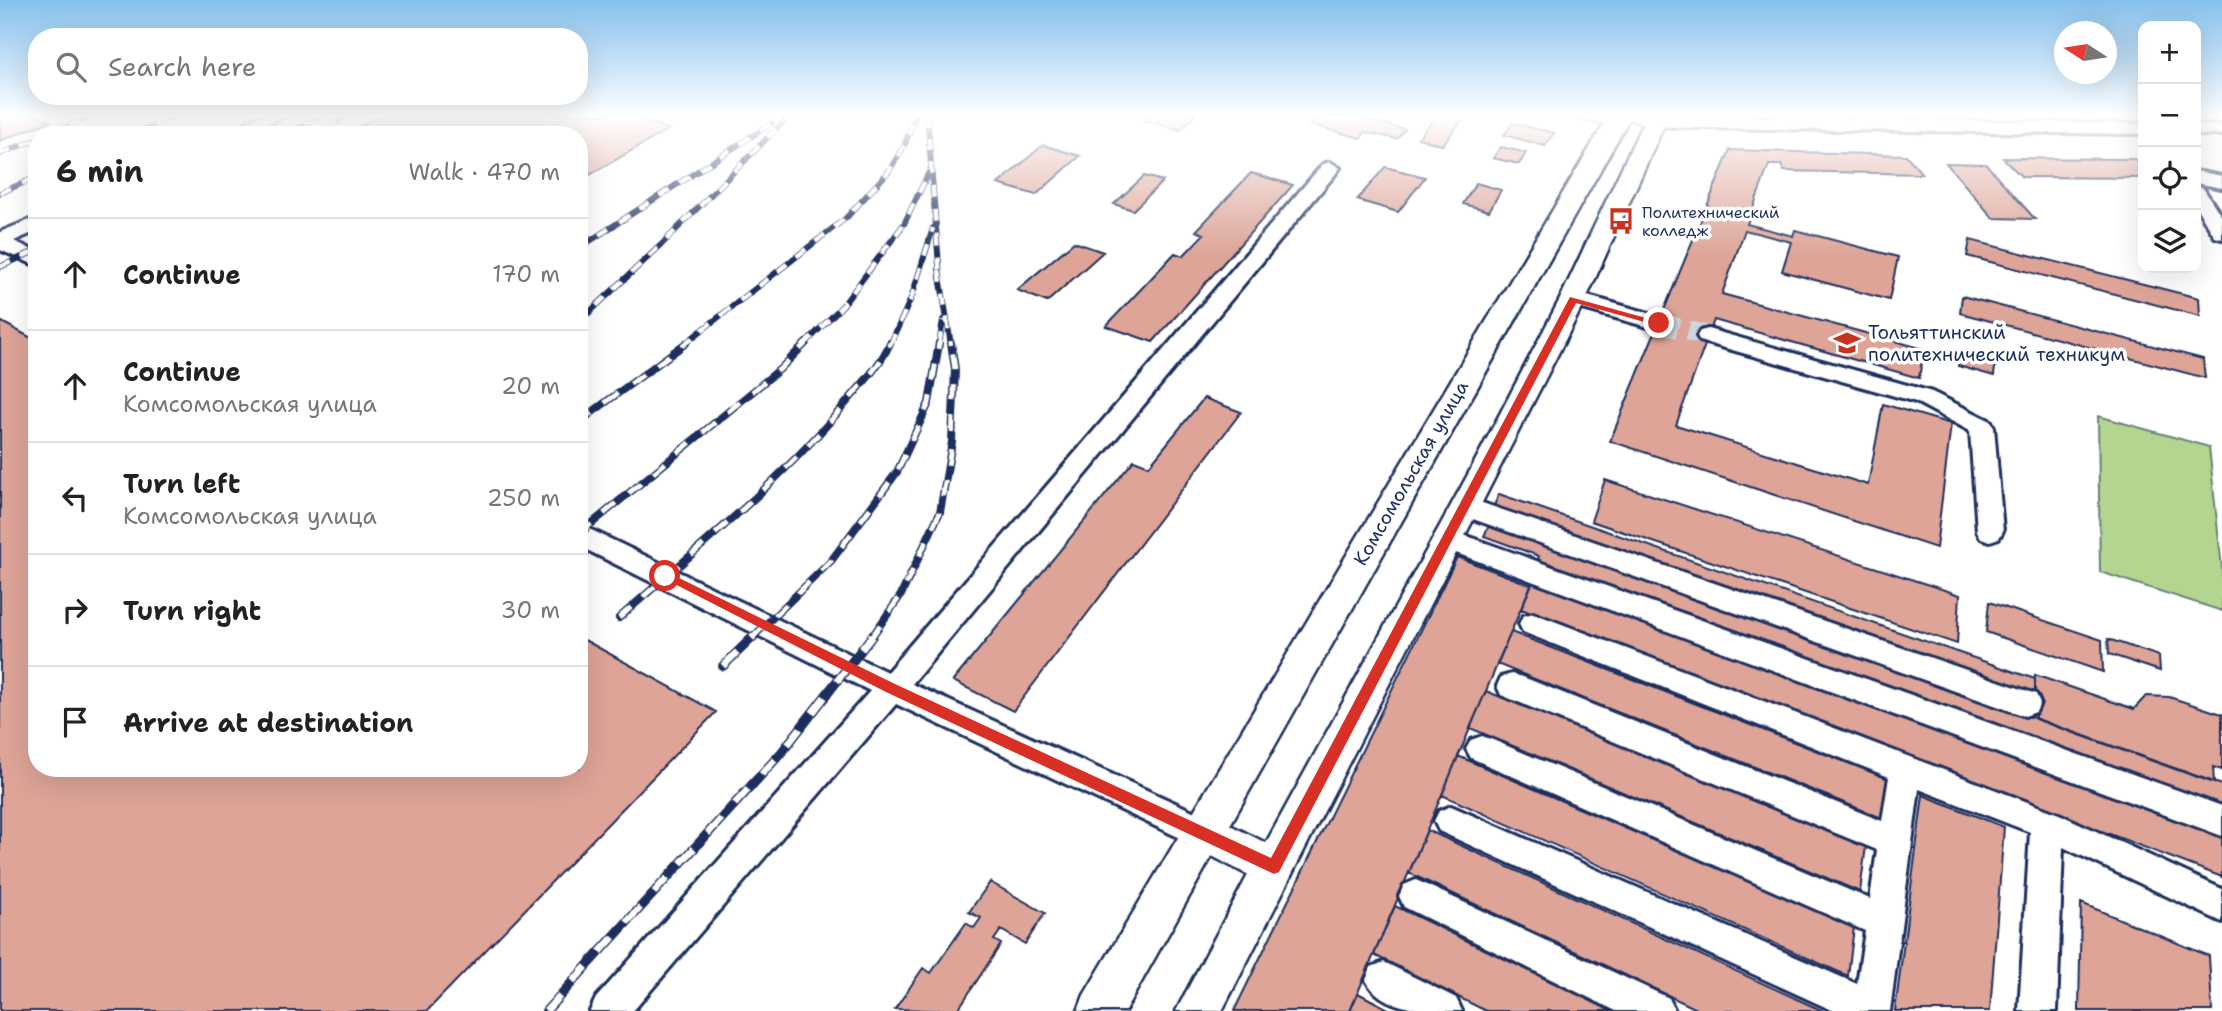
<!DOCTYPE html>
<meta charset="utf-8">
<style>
body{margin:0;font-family:"Shantell Sans",sans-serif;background:#f6f6f6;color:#222}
.controls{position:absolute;right:21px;top:21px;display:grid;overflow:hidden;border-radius:14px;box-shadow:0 7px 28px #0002}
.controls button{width:63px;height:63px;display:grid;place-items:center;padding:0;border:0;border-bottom:2px solid #e0e0e0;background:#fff;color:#222;font:35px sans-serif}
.compass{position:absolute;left:2054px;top:21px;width:63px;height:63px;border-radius:50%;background:#fff;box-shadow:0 7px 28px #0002;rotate:282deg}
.stop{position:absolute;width:21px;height:21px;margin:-16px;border:5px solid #d93025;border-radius:50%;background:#fff}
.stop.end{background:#d93025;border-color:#fff;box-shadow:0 2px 7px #0008}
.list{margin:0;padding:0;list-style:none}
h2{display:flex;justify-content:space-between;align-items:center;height:91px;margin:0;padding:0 28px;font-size:30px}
h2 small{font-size:23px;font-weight:400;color:#767676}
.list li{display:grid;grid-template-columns:46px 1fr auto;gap:21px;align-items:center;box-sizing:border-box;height:112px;padding:0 28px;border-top:2px solid #e0e0e0}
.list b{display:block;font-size:26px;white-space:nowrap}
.list p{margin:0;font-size:23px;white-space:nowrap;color:#767676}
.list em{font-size:23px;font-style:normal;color:#767676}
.icon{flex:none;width:38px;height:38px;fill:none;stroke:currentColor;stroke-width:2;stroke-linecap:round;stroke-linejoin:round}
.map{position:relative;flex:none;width:2222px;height:1011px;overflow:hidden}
.search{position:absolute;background:#fff;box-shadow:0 7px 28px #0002;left:28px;top:28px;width:560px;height:77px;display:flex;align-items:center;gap:18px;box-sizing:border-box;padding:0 24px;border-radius:28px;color:#767676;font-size:26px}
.panel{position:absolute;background:#fff;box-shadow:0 7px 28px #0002;left:28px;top:126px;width:560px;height:651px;border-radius:28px}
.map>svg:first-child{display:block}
.green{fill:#b4d58f;stroke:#688276;stroke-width:2}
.building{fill:#dda497;stroke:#1b2f5e;stroke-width:2}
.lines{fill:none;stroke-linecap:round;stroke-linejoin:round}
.minor-tunnel{stroke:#d1d5df;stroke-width:20;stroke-dasharray:20 10;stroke-linecap:butt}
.minor-casing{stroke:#1b2f5e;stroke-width:6}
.major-casing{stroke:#1b2f5e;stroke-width:5}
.minor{fill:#fff;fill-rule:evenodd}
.major{fill:#fff;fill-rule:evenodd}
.rail-far2-casing{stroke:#1b2f5e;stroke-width:6}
.rail-far1-casing{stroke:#1b2f5e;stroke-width:8}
.rail-casing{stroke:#1b2f5e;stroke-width:10}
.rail-far2{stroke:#fff;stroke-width:4.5;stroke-dasharray:12;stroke-linecap:butt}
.rail-far1{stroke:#fff;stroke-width:5;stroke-dasharray:16;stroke-linecap:butt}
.rail{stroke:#fff;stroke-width:7;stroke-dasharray:20;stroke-linecap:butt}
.route{fill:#d93025}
.labels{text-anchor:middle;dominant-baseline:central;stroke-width:7;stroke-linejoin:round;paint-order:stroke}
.far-poi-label{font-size:16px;fill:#1b2f5e;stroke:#fff;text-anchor:start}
.poi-label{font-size:19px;fill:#1b2f5e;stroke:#fff;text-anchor:start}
.street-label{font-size:19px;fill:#1b2f5e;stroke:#fff}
</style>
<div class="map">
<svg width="2222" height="1011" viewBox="0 0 2222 1011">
<rect width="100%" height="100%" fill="#fff"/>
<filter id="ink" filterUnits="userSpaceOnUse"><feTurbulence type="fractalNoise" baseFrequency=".0143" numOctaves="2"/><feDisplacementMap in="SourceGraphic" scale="14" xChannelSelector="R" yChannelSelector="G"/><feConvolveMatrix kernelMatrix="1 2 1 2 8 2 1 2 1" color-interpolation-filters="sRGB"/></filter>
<g filter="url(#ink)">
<path class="green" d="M2098,416L2209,447L2222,569V611L2100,572Z"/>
<path class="building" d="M0,114H34L50,121L0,141Z
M384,114H624L669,129L579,181V135H341Z
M1150,114H1197L1180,130L1143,120Z
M1319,114H1344L1405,129L1397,139L1365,132L1361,138L1310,125Z
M1438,114H1467L1442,145L1418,138Z
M1513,123L1554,133L1545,146L1504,135Z
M1043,145L1080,156L1036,195L998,184Z
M1501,147L1526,153L1519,164L1493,158Z
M1730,150L1906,155L1922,174L1784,171L1781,165H1769L1747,224L1793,236L1795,230L1898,257L1889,300L1782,271L1791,242L1745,230L1722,294L1924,349L1919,378L1714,320L1676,425L1868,485L1883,404L1951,424L1936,548L1610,441Z
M2003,158L2135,159L2143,166V178L2022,177Z
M1946,163L1986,164L2035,219L1993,218Z
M1385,167L1425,177L1398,212L1357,200Z
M1251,173L1293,185L1153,342L1106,326L1175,253L1183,256L1204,234L1196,231Z
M1144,176L1163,181L1133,210L1114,204Z
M1476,183L1501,190L1489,211L1463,204Z
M1970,240L2199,298L2200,316L1967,256Z
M1074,242L1103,252L1047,302L1017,290Z
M1962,296L2203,359L2205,378L1960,313Z
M0,321L37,341V768H579V637L716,712L427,1011H0Z
M1959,357L1995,367L1994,376L1958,366Z
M1204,398L1241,412L1013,711L953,681L1134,460L1149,466Z
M1605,480L1960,595L1957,644L1591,521Z
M1499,494L2035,679V701L1492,510Z
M1490,524L2222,785V811L1537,562L1539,556L1484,536Z
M1457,557L1531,585L1350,1011H1234Z
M1534,579L2222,834V877L1521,609Z
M1989,602L2102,640L2103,672L1986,632Z
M1511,632L1892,780L1887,820L1497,664Z
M2108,639L2159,656L2160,671L2109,654Z
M2035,675L2134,709L2146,696L2169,697L2222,714V770L2213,767L2214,783L2035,719Z
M1486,691L1866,846L1860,892L1470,728Z
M1458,756L1854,927L1848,976L1442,795Z
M1923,795L2004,827L1990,1011H1895Z
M1427,830L1823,1011H1701L1409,873Z
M990,882L1045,913L1025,944L1001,930L994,940L1001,944L957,1011L895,1009L923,968L931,973L966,923L974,928L981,918L969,912Z
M2081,903L2209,956L2212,1011H2079Z
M1395,906L1612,1011H1486L1374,955Z
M1358,993L1392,1011H1350Z"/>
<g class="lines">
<path class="minor-tunnel" d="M1659,323L1708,336"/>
<defs>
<path id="minor" d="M263,114H287L247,135H223Z
M1576,114H1607L1622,118L1625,122L1616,127L1579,118Z
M1621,114L2143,124V134L1700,128L1655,126L1624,118Z
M2196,125H2222V135H2196Z
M1330,162L1340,168L1337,172L912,684L1215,821L1220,832L1215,843L1203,847L1191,843L896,704L633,1011H590L596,998L870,691L579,546V524L887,672L1323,164Z
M2196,171L2222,176V188L2196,183Z
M2196,186L2203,188L2222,217V239L2215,237L2196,207Z
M37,217V231L14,241L37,252V266L0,250V232Z
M1573,292L1667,318L1670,323L1667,328L1659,330L1565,304L1562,299L1565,294Z
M1708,329L1932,392L1991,421L1994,427L2003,531L1999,538L1990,541L1981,538L1977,531L1970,431L1916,402L1700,341L1697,336L1700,331Z
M1465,497L2036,694L2040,703L2036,712L2025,716L1456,513L1452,506L1456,499Z
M1447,529L2222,806V836L1437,546L1434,539L1437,532Z
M1533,613L2059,814L2222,889V922L2063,847L2057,1011H2019L2030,832L1919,789L1890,1011H1834L1439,831L1434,821L1439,811L1451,806L1857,984L1865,931L1471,758L1466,749L1471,740L1482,736L1493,740L1870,899L1877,850L1501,695L1497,686L1501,677L1512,674L1523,677L1882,821L1889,777L1523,632L1519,624L1523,616Z
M1416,880L1669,998L1675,1011H1616L1404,907L1399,896L1404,885Z
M1384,962L1456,998L1462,1011C1428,1011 1381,1011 1366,980L1371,967Z"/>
<path id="major" d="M1610,114H1632L1230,825L1266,843L1471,469L1560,299L1647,114H1669L1586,299L1222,1011H1176L1248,875L1212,856L1125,1011H1078L1084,995Z"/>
</defs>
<use href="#minor" class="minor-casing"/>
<use href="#major" class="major-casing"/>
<use href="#minor" class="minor"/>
<use href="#major" class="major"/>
<defs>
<path id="rail-far2" d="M927,114L940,278
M327,129L350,114
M47,135L97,114
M132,135L178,114
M283,135L326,114
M0,154L37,139
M0,193L37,177
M579,248L772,123
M0,267L37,250
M939,270L951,345
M579,322L661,245L791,114
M683,345L846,218L889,171L905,144L916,114
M804,345L843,305L904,224L930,170
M890,345L912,296L933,228
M939,345L943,320"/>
<path id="rail-far1" d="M579,422L686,343
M579,534L780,369L806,343
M619,618C697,549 779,483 846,403C862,384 880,366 890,343
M752,638L831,561L897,472L929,403L939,343
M871,638L901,595L940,512L952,442L955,369L951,343"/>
<path id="rail" d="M723,666L754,636
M546,1011L782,752L872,636"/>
</defs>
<use href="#rail-far2" class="rail-far2-casing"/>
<use href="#rail-far1" class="rail-far1-casing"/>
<use href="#rail" class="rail-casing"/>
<use href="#rail-far2" class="rail-far2"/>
<use href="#rail-far1" class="rail-far1"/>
<use href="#rail" class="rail"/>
</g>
</g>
<linearGradient id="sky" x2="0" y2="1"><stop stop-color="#85c0ec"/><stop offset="0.45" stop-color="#fff"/><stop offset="1" stop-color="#fff" stop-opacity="0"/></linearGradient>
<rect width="2222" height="256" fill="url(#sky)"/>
<path class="route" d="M1570,297L1664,323L1659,326L1576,303L1279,872L1274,874L886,692L659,576L661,573H669L895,684L1271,858Z"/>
<defs>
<symbol id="bus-bare" viewBox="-9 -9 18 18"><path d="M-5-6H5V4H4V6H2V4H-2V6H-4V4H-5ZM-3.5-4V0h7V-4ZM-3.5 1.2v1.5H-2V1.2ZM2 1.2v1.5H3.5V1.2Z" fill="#c8321e" stroke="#fff" stroke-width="2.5" paint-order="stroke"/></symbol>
<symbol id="university-bare" viewBox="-9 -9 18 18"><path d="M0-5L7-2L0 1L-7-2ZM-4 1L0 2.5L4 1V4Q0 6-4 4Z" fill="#c8321e" stroke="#fff" stroke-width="2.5" paint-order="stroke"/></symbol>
</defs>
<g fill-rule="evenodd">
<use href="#bus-bare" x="1602" y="202" width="38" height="38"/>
<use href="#university-bare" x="1828" y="324" width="38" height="38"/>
</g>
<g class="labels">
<g class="far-poi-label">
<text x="1642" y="212">Политехнический<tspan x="1642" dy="18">колледж</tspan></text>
</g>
<g class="poi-label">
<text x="1868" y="332">Тольяттинский<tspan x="1868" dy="22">политехнический техникум</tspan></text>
</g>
<g class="street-label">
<text transform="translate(1411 473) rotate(-60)">Комсомольская улица</text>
</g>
</g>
</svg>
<div class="controls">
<button>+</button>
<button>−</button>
<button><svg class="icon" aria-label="locate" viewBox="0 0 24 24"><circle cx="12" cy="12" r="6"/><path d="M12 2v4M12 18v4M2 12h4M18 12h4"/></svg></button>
<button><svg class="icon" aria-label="layers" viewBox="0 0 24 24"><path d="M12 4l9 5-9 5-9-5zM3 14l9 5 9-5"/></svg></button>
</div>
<svg class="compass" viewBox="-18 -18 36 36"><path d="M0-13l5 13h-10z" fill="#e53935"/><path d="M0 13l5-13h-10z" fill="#767676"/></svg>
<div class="stop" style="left:665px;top:576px"></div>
<div class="stop end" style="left:1659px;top:323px"></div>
<div class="search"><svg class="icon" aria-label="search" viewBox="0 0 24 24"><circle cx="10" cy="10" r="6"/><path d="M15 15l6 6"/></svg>Search here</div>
<section class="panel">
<h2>6 min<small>Walk · 470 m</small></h2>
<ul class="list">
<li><svg class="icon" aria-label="ahead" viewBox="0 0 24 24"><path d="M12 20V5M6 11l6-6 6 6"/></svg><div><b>Continue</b></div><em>170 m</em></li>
<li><svg class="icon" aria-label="ahead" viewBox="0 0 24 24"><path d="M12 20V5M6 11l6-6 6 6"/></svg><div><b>Continue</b><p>Комсомольская улица</p></div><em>20 m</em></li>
<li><svg class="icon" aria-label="left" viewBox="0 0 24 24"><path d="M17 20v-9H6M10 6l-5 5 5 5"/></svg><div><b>Turn left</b><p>Комсомольская улица</p></div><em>250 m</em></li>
<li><svg class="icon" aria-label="right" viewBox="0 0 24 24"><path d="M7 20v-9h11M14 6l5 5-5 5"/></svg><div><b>Turn right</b></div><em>30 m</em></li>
<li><svg class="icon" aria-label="arrive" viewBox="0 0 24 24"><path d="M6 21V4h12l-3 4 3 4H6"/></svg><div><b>Arrive at destination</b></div></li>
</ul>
</section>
</div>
